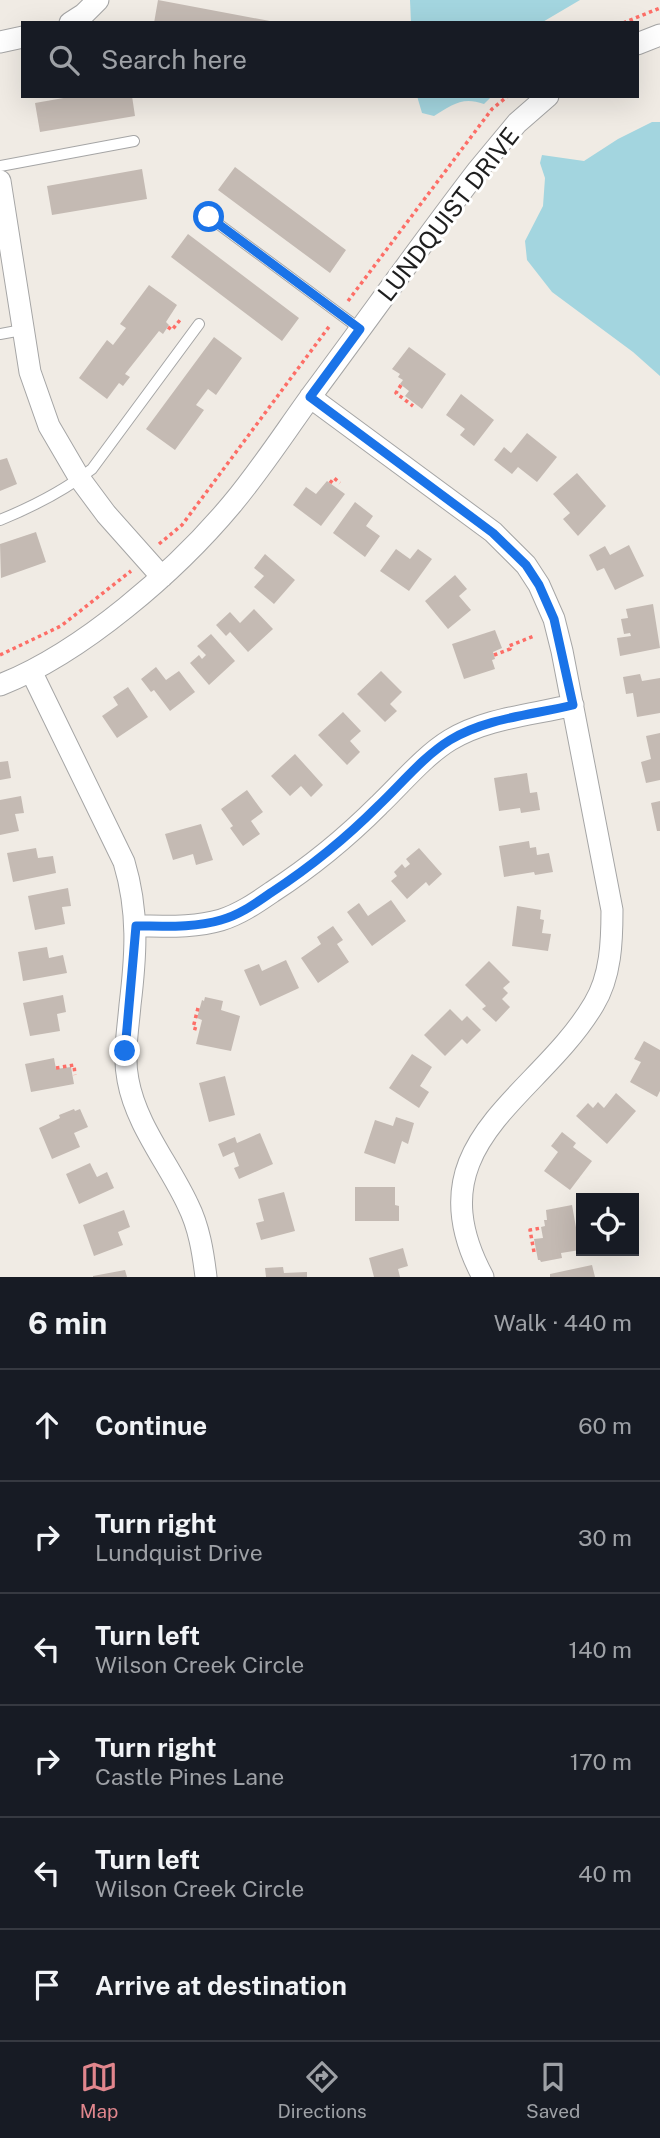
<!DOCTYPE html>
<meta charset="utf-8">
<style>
body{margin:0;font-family:"Public Sans",sans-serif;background:#242831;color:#f1f3f6}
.controls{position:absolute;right:21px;bottom:21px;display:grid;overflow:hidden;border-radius:0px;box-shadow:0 7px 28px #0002}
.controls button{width:63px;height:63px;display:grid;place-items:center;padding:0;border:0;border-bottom:2px solid #363941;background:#171b24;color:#f1f3f6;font:35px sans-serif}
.stop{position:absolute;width:21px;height:21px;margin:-16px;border:5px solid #1a73e8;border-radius:50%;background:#fff}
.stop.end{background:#1a73e8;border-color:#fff;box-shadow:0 2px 7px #0008}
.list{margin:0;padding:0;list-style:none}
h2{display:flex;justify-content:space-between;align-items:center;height:91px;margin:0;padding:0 28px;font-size:30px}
h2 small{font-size:23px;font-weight:400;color:#9ea1a6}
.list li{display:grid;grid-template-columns:46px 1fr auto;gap:21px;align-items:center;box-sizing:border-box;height:112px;padding:0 28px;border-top:2px solid #363941}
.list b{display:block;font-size:26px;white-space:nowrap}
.list p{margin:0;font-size:23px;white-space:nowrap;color:#9ea1a6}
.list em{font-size:23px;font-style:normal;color:#9ea1a6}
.icon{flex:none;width:38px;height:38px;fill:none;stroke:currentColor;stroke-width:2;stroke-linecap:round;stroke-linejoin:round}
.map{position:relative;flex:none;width:660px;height:1277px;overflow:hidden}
.search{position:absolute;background:#171b24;box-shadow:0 7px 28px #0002;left:21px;right:21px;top:21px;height:77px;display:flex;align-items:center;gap:18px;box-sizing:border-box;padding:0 24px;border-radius:0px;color:#9ea1a6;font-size:26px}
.sheet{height:763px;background:#171b24}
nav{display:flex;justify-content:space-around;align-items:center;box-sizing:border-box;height:98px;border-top:2px solid #363941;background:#171b24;font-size:19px;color:#9ea1a6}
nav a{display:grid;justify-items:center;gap:4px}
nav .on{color:#e1868d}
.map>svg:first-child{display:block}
.water{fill:#a3d5df}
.building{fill:#c4bab3}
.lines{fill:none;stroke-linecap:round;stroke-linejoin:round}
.lane-casing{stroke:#a5a5a5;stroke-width:12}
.street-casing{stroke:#a5a5a5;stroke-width:23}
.path{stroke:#fd6e67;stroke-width:3.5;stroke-dasharray:3.5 3.5;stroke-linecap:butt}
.lane{stroke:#fff;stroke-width:10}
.street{stroke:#fff;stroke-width:21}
.route{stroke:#1a73e8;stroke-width:9}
.labels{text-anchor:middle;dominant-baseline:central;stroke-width:6;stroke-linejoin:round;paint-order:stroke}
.street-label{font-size:24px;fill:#1e1e1e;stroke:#fff}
</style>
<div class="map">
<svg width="660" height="1277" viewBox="0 0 660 1277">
<rect width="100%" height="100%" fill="#f0ebe4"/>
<path class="water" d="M410,0H580L541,23H411Z
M417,96H491V97L484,104C462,96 452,105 434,116L422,113Z
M652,122H660V376L633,352L552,292L527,260L525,241L543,206L545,178L540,163L542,155L584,161L618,139Z"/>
<path class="building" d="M158,0L270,21V23H154Z
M75,96H132L135,116L40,132L35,103Z
M235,167L346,250L330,273L218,190Z
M142,169L147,199L52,215L47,186Z
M188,234L299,318L282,341L171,257Z
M149,285L177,305L166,322L169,325L163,334L159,331L125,374L130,377L123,386L119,383L107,399L79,378L107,340L113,345L126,328L120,324Z
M214,337L242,358L216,395L208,389L196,405L204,410L175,450L146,429Z
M409,347L446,374L422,409L405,396L409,391L400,384L403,380L398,377L400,374L392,369Z
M461,394L494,420L474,446L460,435L465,429L446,415Z
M527,433L557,457L537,482L518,467L512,474L494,460L504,447L511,453Z
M7,458L17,484L0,491V460Z
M577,473L606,506L578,536L563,519L570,513L553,494Z
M327,481L345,494L321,526L293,505L306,487L316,494Z
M355,502L373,516L366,526L380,536L365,557L333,533Z
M36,532L46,562L1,578L0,544Z
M629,545L644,576L615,590L604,568L597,571L589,555L605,546L610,555Z
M396,549L410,559L418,549L432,559L409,591L380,571Z
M265,554L295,580L274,604L254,587L264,576L254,568Z
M455,575L467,589L459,596L471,610L448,629L425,601Z
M653,604L660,648L620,656L617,638L631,636L630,633L624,634L621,619L628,618L626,609Z
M254,609L273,629L248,652L230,632L226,636L216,625L230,612L240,623Z
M495,630L502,648L493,652L495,659L492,660L495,669L464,679L452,644Z
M211,634L235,661L209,685L190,663L199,655L202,659L206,655L197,646Z
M156,667L166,680L179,671L195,692L170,711L154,690L151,692L141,679Z
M381,671L402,692L390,704L397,711L385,722L357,694Z
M640,674L642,681L660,678V713L637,717L633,693L626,694L623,677Z
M128,687L148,717L117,738L102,716L118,705L113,697Z
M343,712L361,731L350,741L360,752L347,765L318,735Z
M660,733V780L646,783L641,762L651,759L646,736Z
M295,754L323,785L311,797L301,786L290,796L271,776Z
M8,761L11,778L0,780V762Z
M527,773L530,793L537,792L540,810L521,813L520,808L499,811L494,778Z
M247,790L263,812L251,821L260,834L243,846L230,828L233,826L221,809Z
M21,796L24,813L15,814L19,831L0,835V800Z
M660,801V831H657L651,803Z
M201,824L213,860L196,865L193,854L173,860L165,834Z
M529,841L530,848L536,847L537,855L549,853L553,872L535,875L534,872L504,877L499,846Z
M36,848L38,858L53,856L56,873L13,882L7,853Z
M419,848L442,874L429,886L426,882L407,899L391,881L397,876L394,872L402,864L405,868L410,864L406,859Z
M68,888L71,906L62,907L65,924L35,930L28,896Z
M391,900L406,921L372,946L347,912L359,903L368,916Z
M517,906L541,910L540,919L544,920L542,933L551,934L548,951L512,946Z
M333,926L343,940L337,944L349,962L318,983L301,958L321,944L317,937Z
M47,947L49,958L63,955L67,973L23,981L18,952Z
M286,960L299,988L260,1006L244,970L259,964L262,971Z
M489,961L510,982L503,988L508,993L502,999L510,1007L496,1022L482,1009L486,1006L465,985Z
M63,995L66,1012L57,1014L60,1031L30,1036L23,1003Z
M205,997L223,1001L221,1010L240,1016L231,1051L196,1044L202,1020L197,1018L202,1000L204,1001Z
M450,1009L462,1021L467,1016L481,1030L467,1044L462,1039L445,1056L424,1035Z
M644,1041L660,1050V1091L657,1097L630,1082L641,1062L634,1059Z
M412,1054L432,1067L420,1086L429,1092L419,1108L389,1088Z
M54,1058L56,1069L71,1067L74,1084L31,1092L25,1064Z
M225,1076L235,1115L209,1122L199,1083Z
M616,1093L636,1111L607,1144L576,1116L588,1103L593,1108L598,1102L604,1108Z
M74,1109L75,1111L80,1109L88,1127L74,1133L80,1147L52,1159L39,1128L60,1118L59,1115Z
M396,1117L414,1123L408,1144L402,1141L395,1164L364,1153L375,1120L393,1126Z
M562,1132L576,1143L573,1147L592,1161L570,1190L544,1171L558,1152L551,1146Z
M260,1133L273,1164L239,1179L234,1168L239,1166L234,1152L223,1157L218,1144L235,1137L237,1143Z
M90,1163L97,1177L107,1172L114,1188L79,1204L66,1174Z
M355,1187H395V1205L399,1206V1221H355Z
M284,1192L295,1231L261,1240L256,1223L264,1221L258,1199Z
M572,1205L580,1250L561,1253L562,1258L541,1262L540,1260H538L534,1239L543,1238L541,1227L545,1226L544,1220H547L546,1210Z
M124,1210L130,1227L118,1232L123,1245L94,1256L83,1225Z
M403,1248L408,1266L398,1269L400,1277H374L369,1258Z
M592,1265L595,1277H550V1274Z
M283,1267L284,1273L307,1272V1277H266L265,1268Z
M125,1270L127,1277H93V1276Z"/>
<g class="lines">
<defs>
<path id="lane" d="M0,166L134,141
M209,217L360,329
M0,334L22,330
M0,520C32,507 65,490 92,469L199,324"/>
<path id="street" d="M70,23L84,14L98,0
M0,42L23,37
M637,44L660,35
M0,181L30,372L49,426L80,479L106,514L162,577
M310,397L493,532L526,565L539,585L554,619L562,651L612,910C612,941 611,976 594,1004C538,1099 411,1143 483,1277
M31,671L124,862C139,912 136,955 130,1005C128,1030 123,1055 128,1080C136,1125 169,1164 188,1205C199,1227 203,1252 206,1277
M0,685C82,653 176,571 232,504C262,468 287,429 314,392C369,318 422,243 478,170L517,123L548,96
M136,926C164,926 194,928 221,920C240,914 256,903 272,892C312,866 346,838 379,805C402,783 424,756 450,740C486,718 532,715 573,705"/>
</defs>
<use href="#lane" class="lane-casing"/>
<use href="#street" class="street-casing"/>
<path class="path" d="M623,23L660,8
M348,301L492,109L508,96
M168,327L172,330L180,320
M401,385L396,393L413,406
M330,483L334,478L340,483
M159,544L182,525L331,324
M0,655L61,626L131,571
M494,655L510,649L509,646L534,636
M198,1008L193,1028L200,1030
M56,1068L74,1065L75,1075
M534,1252L530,1230L541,1228"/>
<use href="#lane" class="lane"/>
<use href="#street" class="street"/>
</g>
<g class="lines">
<path class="route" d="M125,1051L136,926C163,926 194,928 221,920C240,915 256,903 272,892C312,866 346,838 379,805C402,783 424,756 450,740C486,718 532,715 573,705L554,619L539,585L526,565L493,533L310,397L360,329L209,217"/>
</g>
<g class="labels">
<g class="street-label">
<text transform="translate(448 214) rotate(-52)">LUNDQUIST DRIVE</text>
</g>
</g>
</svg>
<div class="controls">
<button><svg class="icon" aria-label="locate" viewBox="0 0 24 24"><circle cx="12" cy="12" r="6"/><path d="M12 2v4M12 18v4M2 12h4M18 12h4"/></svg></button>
</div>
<div class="stop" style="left:209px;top:217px"></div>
<div class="stop end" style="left:125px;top:1051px"></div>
<div class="search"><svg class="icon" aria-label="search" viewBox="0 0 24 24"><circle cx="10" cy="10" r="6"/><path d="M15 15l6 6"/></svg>Search here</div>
</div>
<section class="sheet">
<h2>6 min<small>Walk · 440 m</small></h2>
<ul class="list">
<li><svg class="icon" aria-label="ahead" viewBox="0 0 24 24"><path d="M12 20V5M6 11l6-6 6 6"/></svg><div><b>Continue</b></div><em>60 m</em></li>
<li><svg class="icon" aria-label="right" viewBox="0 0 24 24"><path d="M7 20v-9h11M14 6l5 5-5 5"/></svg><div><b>Turn right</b><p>Lundquist Drive</p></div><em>30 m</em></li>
<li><svg class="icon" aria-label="left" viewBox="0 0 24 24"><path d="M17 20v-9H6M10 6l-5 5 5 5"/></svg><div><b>Turn left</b><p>Wilson Creek Circle</p></div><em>140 m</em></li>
<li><svg class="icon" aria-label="right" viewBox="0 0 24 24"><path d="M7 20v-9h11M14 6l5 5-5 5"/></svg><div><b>Turn right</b><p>Castle Pines Lane</p></div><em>170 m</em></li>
<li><svg class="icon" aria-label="left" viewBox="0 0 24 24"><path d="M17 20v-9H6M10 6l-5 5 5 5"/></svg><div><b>Turn left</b><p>Wilson Creek Circle</p></div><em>40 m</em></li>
<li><svg class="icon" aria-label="arrive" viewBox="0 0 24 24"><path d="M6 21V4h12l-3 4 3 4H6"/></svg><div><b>Arrive at destination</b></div></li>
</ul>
</section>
<nav>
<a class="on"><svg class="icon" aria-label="map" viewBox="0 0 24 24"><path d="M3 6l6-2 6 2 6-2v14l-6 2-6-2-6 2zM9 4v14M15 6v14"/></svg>Map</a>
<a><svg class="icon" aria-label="directions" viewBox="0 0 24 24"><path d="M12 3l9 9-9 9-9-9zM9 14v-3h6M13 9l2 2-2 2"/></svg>Directions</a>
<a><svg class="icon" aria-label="saved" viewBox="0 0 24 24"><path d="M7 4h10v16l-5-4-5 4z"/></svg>Saved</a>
</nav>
